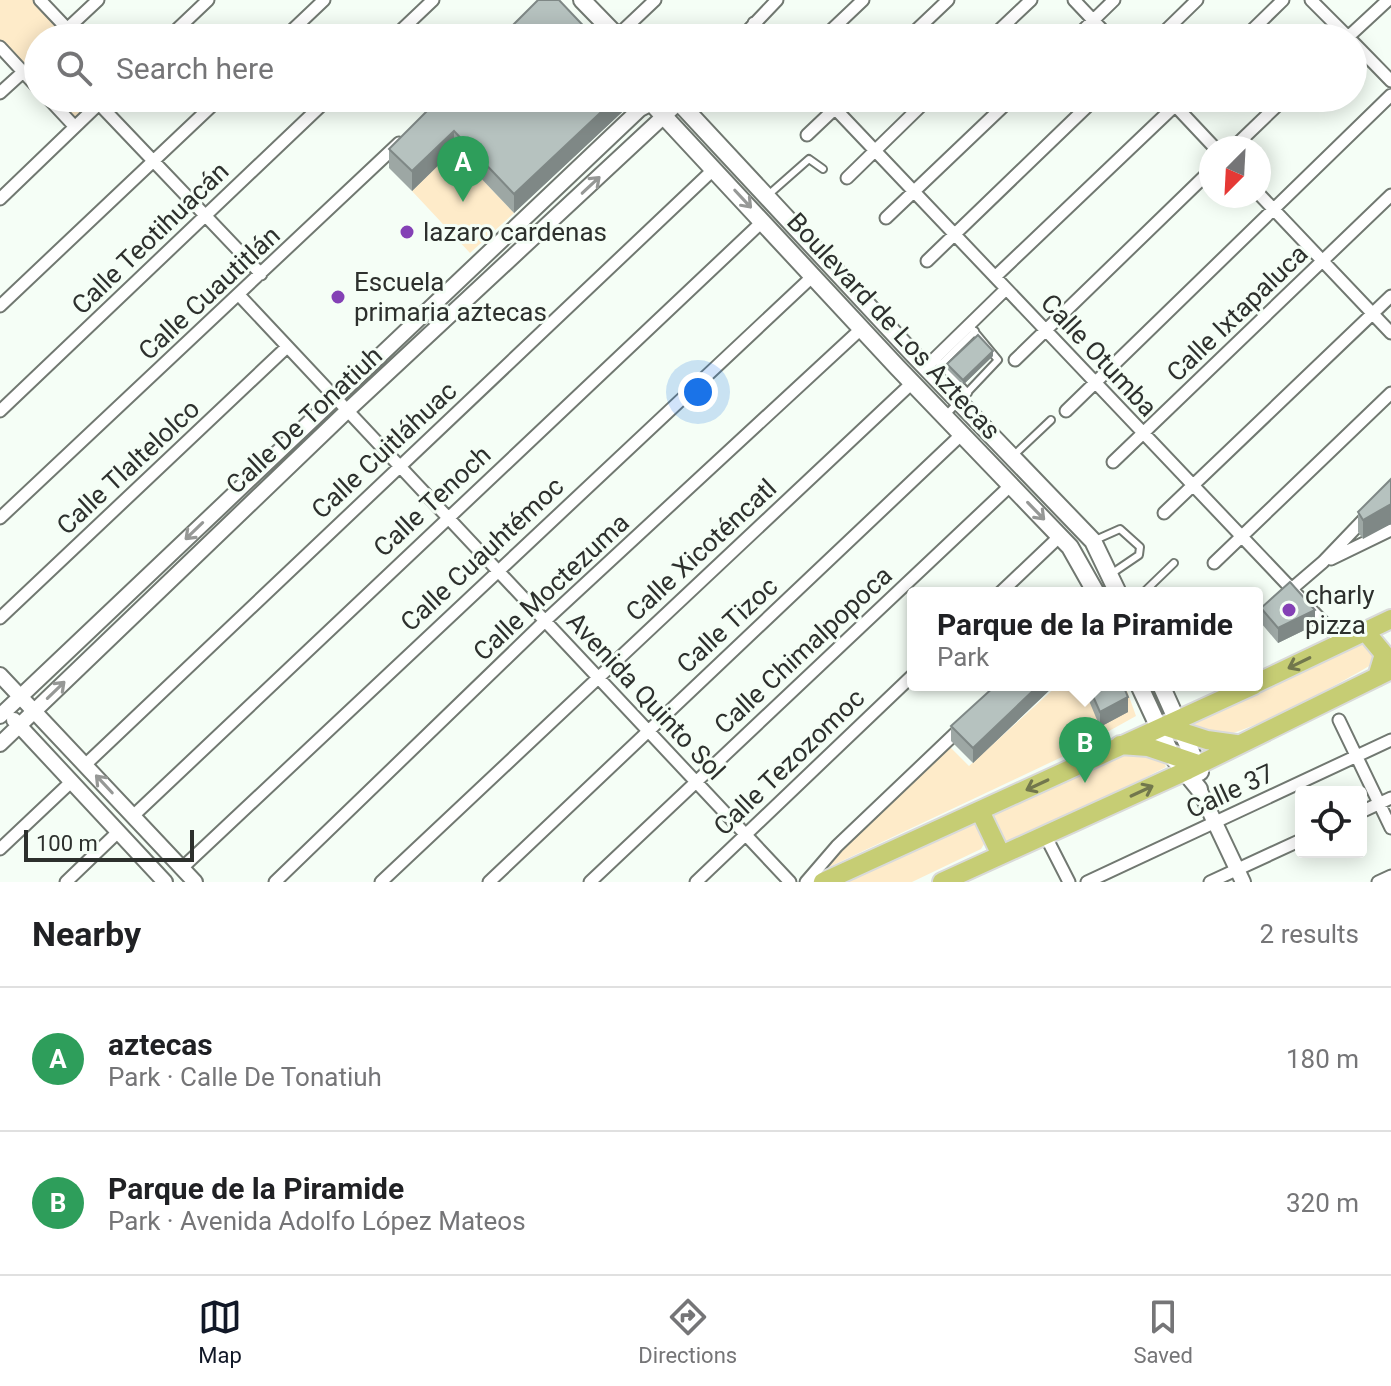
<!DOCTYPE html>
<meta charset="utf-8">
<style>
body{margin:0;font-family:Roboto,sans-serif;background:#f2f2f2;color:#202124}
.controls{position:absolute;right:24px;bottom:24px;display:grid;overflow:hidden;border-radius:8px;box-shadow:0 4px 20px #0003}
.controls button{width:72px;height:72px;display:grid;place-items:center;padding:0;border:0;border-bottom:2px solid #e0e0e0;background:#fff;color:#202124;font:40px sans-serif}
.compass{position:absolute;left:1199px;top:136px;width:72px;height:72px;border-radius:50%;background:#fff;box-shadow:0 4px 20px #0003;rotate:204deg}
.scale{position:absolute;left:24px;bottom:20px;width:170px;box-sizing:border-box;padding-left:8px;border:4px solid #2d302d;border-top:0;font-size:22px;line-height:28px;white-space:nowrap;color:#2d302d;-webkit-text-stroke:6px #f5fef6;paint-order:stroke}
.you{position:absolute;left:698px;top:392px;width:28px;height:28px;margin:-20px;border:6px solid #fff;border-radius:50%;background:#1a73e8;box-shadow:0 0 0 12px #1a73e833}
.badge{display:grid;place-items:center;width:52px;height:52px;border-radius:50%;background:#111827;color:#fff;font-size:26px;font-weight:700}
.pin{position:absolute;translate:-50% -66px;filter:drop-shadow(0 2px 4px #0008)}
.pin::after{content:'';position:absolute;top:42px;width:28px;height:24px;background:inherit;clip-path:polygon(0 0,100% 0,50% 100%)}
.popup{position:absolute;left:907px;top:587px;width:356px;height:104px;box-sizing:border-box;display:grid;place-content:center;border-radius:8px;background:#fff;filter:drop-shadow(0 2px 6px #0005);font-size:26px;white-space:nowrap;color:#757577}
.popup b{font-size:30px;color:#202124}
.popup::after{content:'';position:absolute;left:50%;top:100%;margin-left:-16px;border:16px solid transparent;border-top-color:#fff}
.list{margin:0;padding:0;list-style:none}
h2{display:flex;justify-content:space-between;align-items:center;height:104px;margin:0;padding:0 32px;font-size:34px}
h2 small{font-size:26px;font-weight:400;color:#757577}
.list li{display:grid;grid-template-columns:52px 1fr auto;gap:24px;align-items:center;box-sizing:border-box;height:144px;padding:0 32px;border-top:2px solid #e0e0e0}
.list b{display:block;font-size:30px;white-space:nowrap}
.list p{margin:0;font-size:26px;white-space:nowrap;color:#757577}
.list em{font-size:26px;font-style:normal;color:#757577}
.icon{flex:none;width:44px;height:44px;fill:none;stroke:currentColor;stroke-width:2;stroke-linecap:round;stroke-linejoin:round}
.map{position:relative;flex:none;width:1391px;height:882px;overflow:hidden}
.search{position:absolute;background:#fff;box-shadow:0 4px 20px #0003;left:24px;right:24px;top:24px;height:88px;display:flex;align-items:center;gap:20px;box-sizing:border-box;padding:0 28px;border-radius:44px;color:#757577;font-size:30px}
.sheet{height:392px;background:#fff}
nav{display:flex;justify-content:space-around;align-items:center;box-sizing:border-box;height:112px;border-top:2px solid #e0e0e0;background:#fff;font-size:22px;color:#757577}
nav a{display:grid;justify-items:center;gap:4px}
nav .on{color:#111827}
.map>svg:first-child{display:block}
.green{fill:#feebc9}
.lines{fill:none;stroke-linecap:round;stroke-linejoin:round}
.service-casing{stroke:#717871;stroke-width:10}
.minor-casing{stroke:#717871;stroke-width:15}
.tertiary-casing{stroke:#717871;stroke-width:18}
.secondary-casing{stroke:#717871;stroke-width:20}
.primary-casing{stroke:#d9dad9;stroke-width:22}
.path{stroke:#9ba19b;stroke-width:2;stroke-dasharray:4 4;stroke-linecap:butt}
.service{stroke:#fff;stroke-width:6}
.minor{stroke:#fff;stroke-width:11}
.tertiary{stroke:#fff;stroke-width:14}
.secondary{stroke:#fff;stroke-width:16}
.primary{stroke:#c6cd74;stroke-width:18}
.wall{fill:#9da7a4}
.shaded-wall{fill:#7f8886}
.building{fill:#b6c2bf;stroke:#7f8886;stroke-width:2}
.oneway{stroke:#969896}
.oneway2{stroke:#72774d}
.poi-dot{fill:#8441b5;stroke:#f5fef6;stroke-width:3}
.labels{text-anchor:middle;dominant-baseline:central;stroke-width:6;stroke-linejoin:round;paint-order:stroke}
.poi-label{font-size:26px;fill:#2d302d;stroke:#f5fef6;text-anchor:start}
.street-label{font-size:26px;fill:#2d302d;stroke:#f5fef6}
</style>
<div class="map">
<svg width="1391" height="882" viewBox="0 0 1391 882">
<rect width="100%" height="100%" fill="#f5fef6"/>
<path class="green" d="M0,0H34L69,38H38V83L0,42Z
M53,98H99L75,122Z
M454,150L514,213L470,253L412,191Z
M1355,644L1368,645L1373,655L1369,666C1341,683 1249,733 1220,736C1212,736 1202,733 1195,732L1194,725L1204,717Z
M1058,685H1125L1136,716L1064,756L823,870L817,866L948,745L969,766Z
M1124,744L1160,754L1166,767L1016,843L1004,841L991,814Z
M976,822L986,841L981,849L912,882H837Z"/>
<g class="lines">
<defs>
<path id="service" d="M767,196L809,159L823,169
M937,361L968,393
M932,373L975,331
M945,416L998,360L969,325
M1012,457L1051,420
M1093,541L1120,529L1140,547L1139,555L1111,574
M1143,593L1174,563"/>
<path id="minor" d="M40,0L76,38
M1074,0L1110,38
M1311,0L1349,38
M754,23L769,38
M67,29L98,0
M617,36L655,0
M168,38L208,0
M284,38L324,0
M393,38L433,0
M741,38L777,0
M823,38L863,0
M908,38L948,0
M991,38L1031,0
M1075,38L1114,0
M1158,38L1197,0
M1244,38L1283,0
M1347,38L1388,0
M1353,42L1391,81
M0,47L38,88
M0,93L23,72
M48,98L75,127
M825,98L1342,642
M1168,98L1215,148
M99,104L261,274
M807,135L846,98
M1233,148L1285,98
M847,178L929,98
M1259,194L1391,333
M0,199L105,98
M886,218L1012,98
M927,261L1096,98
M995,277L1183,98
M239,295L790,882
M0,306L220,98
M1015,360L1211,170
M926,367L1006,289
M0,411L329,98
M1066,411L1391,95
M1113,462L1391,195
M1164,513L1391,296
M0,518L399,143
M1331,559L1391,530
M1214,563L1391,393
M1288,592L1323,562L1368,515
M1000,593L1060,536
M0,618L287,347
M1339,720L1391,828
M85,765L714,169
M1361,812L1391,798
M133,816L763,221
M1045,835L1069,882
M0,849L71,782
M182,868L814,275
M66,882L118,832
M275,882L546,620L862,328
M381,882L912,383
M489,882L962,434
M590,882L1011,485
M696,882L913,675
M806,882L837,846L962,727
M1087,882L1391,740
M1210,882L1301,840
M1378,882L1391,876"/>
<path id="tertiary" d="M0,675L195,882
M0,716L640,109L661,98
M14,720L165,882
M0,744L348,410L679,102
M1199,789L1243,882"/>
<path id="secondary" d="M582,0L619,38
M647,98L897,367L1070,547L1096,593
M675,98L912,353L1093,541L1118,593
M1139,685L1172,756L1199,789
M1161,685L1200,772"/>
<path id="primary" d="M1365,631L1384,654L1377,677
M1257,683L1391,619
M1164,726L1207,740L1236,744
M1120,745L1148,747L1198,764
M980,811L1001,855
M823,882L1254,685
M942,882L1188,770L1391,670"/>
</defs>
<use href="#service" class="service-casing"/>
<use href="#minor" class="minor-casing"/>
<use href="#tertiary" class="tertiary-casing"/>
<use href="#secondary" class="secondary-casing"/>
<use href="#primary" class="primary-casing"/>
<path class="path" d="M68,104L75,98"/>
<use href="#service" class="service"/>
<use href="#minor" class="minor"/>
<use href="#tertiary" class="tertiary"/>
<use href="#secondary" class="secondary"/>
<use href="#primary" class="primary"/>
</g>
<path class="wall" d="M440,98H635V100L514,213L454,150L412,191L389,168V149Z
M993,356L963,385L947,369V364Z
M1391,479L1363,539L1358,532V512Z
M1261,608L1315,625L1278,643L1261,623Z
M996,685H1055L973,763L951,741V726Z
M1087,685H1123L1128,712L1100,727L1087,696Z"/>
<path class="shaded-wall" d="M616,98H635V100L514,213V194Z
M454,131V150L412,191V171Z
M993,351V356L963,385V380Z
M1391,504V524L1363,539V520Z
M1315,610V625L1278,643V628Z
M1039,685H1055L973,763V748Z
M1128,697V712L1100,727V712Z"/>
<path class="building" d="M538,0H559L595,38H500Z
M440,98H489L477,111L491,98H616L514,194L454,131L412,171L389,149Z
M978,335L993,351L963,380L947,364Z
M1391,479V504L1363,520L1358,512Z
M1290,582L1315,610L1278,628L1261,608Z
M996,685H1039L973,748L951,726Z
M1088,685H1123L1128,697L1100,712Z"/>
<defs><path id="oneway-shaft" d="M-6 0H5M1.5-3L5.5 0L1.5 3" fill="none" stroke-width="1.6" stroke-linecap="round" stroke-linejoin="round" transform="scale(2)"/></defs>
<g class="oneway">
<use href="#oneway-shaft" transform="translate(591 185) rotate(-43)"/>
<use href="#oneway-shaft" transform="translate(743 199) rotate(47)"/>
<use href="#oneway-shaft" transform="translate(1036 511) rotate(46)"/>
<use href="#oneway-shaft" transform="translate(194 531) rotate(136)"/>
<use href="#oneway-shaft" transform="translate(56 690) rotate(-44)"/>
<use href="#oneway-shaft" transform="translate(104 784) rotate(-133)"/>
</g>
<g class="oneway2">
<use href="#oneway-shaft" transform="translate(1299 663) rotate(154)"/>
<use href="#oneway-shaft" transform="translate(1037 785) rotate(155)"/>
<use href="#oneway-shaft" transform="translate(1142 791) rotate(-25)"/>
</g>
<g class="poi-dot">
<circle cx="407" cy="232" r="8"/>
<circle cx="338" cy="297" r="8"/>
<circle cx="1289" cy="610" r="8"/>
</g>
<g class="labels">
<g class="poi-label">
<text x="423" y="232">lazaro cardenas</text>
<text x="354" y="282">Escuela<tspan x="354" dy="30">primaria aztecas</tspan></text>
<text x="1305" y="595">charly<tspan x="1305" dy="30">pizza</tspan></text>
</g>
<g class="street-label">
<text transform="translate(150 238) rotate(-44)">Calle Teotihuacán</text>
<text transform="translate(209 293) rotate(-43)">Calle Cuautitlán</text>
<text transform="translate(1237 313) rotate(-44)">Calle Ixtapaluca</text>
<text transform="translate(894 326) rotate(47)">Boulevard de Los Aztecas</text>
<text transform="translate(1099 355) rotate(47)">Calle Otumba</text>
<text transform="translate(304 420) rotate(-43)">Calle De Tonatiuh</text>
<text transform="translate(384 450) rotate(-43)">Calle Cuitláhuac</text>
<text transform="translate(128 467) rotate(-43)">Calle Tlaltelolco</text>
<text transform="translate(432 501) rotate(-43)">Calle Tenoch</text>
<text transform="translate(701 550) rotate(-43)">Calle Xicoténcatl</text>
<text transform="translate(482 554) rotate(-43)">Calle Cuauhtémoc</text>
<text transform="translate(551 587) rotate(-43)">Calle Moctezuma</text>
<text transform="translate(727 625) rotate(-43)">Calle Tizoc</text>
<text transform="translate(803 650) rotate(-43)">Calle Chimalpopoca</text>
<text transform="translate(646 696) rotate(47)">Avenida Quinto Sol</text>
<text transform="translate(789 762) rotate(-44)">Calle Tezozomoc</text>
<text transform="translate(1230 791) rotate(-25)">Calle 37</text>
</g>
</g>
</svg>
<div class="controls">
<button><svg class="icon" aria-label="locate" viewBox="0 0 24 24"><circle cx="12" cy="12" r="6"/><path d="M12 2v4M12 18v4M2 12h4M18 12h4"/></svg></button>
</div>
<svg class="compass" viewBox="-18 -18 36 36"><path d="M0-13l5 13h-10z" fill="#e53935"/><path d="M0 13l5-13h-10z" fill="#757577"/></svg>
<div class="scale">100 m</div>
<div class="you"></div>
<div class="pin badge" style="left:463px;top:202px;background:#2e9e5b">A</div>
<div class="pin badge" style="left:1085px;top:783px;background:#2e9e5b">B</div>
<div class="popup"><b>Parque de la Piramide</b>Park</div>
<div class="search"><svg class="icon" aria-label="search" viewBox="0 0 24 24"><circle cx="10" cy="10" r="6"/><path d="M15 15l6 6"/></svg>Search here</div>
</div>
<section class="sheet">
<h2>Nearby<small>2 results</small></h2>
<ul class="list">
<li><span class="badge" style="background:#2e9e5b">A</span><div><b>aztecas</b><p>Park · Calle De Tonatiuh</p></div><em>180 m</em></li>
<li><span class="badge" style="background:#2e9e5b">B</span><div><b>Parque de la Piramide</b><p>Park · Avenida Adolfo López Mateos</p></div><em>320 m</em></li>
</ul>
</section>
<nav>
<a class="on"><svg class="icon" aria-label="map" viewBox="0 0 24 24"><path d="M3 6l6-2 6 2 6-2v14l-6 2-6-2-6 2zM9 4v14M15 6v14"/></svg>Map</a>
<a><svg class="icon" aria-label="directions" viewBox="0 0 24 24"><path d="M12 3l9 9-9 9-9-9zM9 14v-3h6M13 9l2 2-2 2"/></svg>Directions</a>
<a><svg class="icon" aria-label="saved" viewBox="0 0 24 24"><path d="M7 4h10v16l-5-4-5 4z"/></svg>Saved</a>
</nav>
